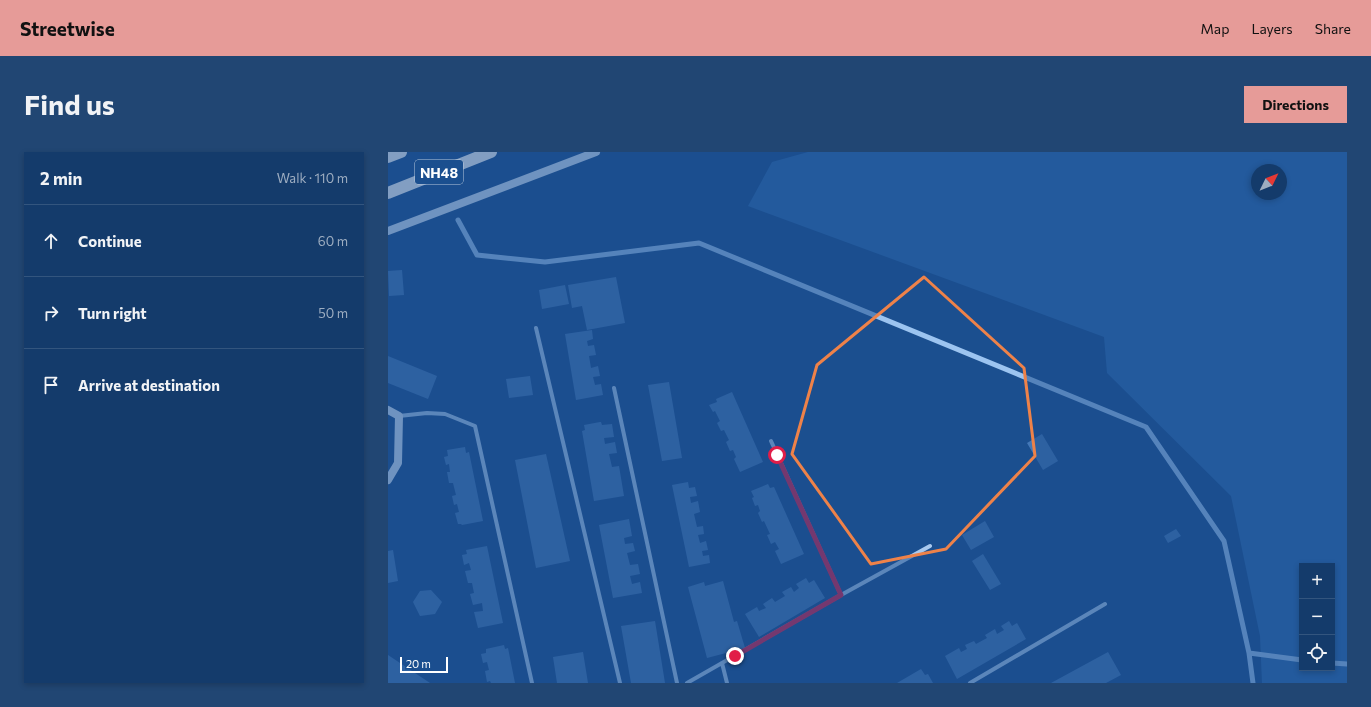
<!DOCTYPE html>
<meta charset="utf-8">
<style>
body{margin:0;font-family:Commissioner,sans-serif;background:#214673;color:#f1f3f6}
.controls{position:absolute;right:12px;bottom:12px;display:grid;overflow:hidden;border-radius:0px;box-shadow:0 2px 6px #0003}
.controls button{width:36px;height:36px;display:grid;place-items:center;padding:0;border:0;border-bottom:1px solid #33557e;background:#143b6b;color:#f1f3f6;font:20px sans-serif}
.compass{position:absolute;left:863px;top:12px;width:36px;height:36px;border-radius:50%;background:#143b6b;box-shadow:0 2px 6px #0003;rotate:47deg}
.scale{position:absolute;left:12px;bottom:10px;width:48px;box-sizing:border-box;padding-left:4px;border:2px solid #fff;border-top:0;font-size:11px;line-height:14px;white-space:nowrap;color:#fff;-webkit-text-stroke:3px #1b4f8f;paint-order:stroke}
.stop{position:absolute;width:12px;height:12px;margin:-9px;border:3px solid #e11d48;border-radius:50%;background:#fff}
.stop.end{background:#e11d48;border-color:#fff;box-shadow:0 1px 4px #0008}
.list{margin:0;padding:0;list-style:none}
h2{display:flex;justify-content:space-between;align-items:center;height:52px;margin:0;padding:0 16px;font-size:17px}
h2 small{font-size:13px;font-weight:400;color:#9dadc1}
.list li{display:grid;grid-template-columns:26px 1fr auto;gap:12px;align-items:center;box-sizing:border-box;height:72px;padding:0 16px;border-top:1px solid #33557e}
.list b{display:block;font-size:15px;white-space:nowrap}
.list em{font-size:13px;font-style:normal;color:#9dadc1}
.icon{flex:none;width:22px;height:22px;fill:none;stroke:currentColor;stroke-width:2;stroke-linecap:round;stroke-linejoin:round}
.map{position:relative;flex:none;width:959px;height:531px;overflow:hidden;border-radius:0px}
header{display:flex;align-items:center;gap:24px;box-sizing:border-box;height:56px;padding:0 20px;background:#e69b98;color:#111}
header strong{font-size:19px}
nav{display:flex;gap:22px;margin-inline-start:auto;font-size:14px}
.intro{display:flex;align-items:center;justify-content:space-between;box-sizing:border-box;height:96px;padding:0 24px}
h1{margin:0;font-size:28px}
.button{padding:10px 18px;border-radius:0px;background:#e69b98;color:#111;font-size:14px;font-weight:700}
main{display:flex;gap:24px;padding:0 24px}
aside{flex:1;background:#143b6b;border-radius:0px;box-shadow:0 2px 6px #0003}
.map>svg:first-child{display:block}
.green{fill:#2e69ad;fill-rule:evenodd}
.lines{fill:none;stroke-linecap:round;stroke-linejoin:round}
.stream{stroke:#9cc4f0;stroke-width:5}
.building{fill:#4478b7}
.street{stroke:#a9c9ee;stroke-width:4}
.secondary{stroke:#d6e6fa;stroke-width:8}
.highway{stroke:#fff;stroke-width:12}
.route{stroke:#e11d48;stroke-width:5}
.marked{fill:none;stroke:#ee8249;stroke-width:3;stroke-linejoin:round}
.labels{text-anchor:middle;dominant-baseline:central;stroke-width:3;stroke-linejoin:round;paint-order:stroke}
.shield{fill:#1b4f8f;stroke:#bbcadd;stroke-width:1}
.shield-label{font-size:14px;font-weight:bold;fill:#fff}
</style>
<header>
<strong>Streetwise</strong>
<nav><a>Map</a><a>Layers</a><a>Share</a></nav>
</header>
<div class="intro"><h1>Find us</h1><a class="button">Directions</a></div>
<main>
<aside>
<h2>2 min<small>Walk · 110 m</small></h2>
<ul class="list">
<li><svg class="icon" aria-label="ahead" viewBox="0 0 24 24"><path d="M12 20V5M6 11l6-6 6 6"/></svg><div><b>Continue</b></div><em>60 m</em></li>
<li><svg class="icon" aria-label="right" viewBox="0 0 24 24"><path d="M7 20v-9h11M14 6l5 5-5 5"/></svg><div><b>Turn right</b></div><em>50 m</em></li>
<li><svg class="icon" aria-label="arrive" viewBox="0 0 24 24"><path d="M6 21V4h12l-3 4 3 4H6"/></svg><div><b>Arrive at destination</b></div></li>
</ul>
</aside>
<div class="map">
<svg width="959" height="531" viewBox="0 0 959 531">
<rect width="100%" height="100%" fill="#1b4f8f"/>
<path class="green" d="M420,0H959V531H874L872,484L843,344L719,221L716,185L360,54L384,10ZM869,18H893V42H869ZM914,414H944V516H914Z"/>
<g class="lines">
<path class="stream" d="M70,68L89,103L157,110L311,91L758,275L836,389L861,501L865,531
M861,501L914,508
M944,511L959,512"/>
</g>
<path class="building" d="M14,118L16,143L1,144L0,119Z
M228,125L237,171L199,178L194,154L184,156L180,133Z
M177,133L181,152L154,157L151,138Z
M204,178L205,187L199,189L200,194L206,193L208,203L201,204L203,216L210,214L212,224L205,225L207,233L213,232L215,243L188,248L177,182Z
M0,204L49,224L40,247L0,231Z
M142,224L145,243L121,246L118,227Z
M281,230L294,306L274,309L260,233Z
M344,240L375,310L352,320L346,307L348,305L345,298L342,299L338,290L341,288L336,278L333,279L329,271L332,269L327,259L325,260L321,253L329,250L328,247Z
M212,270H213L214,273L224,272L226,285L216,286L217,292L227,290L229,301L221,302L224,315L231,314L236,344L206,349L194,279L197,278L196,273Z
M654,282L670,309L655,318L639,291Z
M77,295L78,301L81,300L95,369L74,373L73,372H70L67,361L71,360L69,352L66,353L64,344L68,343L65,331H61L59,320H62L61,312L58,313L56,305L60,304L59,298Z
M158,302L182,409L148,416L127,308Z
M300,330L301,336L307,335L309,344L302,345L303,351L310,349L312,360L306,362L309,375L315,374L316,382L310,383L312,391L318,389L320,398L314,399L315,404L321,403L322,411L301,415L284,333Z
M380,332L382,336L386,335L416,402L393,412L387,399L391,397L387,390L383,392L379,383L382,382L376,369L374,370L370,361L372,359L370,353L367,354L364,346L366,345L363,339Z
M241,367L244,384L236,386L237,392L245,391L247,399L239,401L242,413L250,412L252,422L242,424L244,432L252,430L254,441L225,446L211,373Z
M597,369L606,385L583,398L574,383Z
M788,377L793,384L780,391L776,384Z
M99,394L115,471L90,476L86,460L95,459L94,451L85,453L82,442L86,441L84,431H80L77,419L83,418L81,411L76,413L74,403L79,402L78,398Z
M5,398L10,429L0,431V399Z
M595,402L613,432L602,438L584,409Z
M418,426L421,431L426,428L437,446L371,485L357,462L369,455L371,459L378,456L375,452L384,446L387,450L397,444L394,440L403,435L406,440L411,436L408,432Z
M335,429L346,470L349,469L357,496L319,506L300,435L316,430L317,434Z
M43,438L54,450L47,462L32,464L25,450L32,439Z
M267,469L277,531H243L233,474Z
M621,469L624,474L629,471L638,487L569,527L557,504L571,496L573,500L579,497L577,493L586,489L588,492L599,486L597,483L607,477L609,482L616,478L613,474Z
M116,493L117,497L120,496L127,531H103L102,529L99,530L97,519L101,518L99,510L95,511L93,502L98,501V497Z
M195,500L200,531H169L165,505Z
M720,500L733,523L718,531H663Z
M0,503L42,531H0Z
M533,517L537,523L540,522L545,531H509Z"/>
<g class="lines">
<path class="street" d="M148,176L232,531
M226,236L289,531
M11,264L39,261L57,262L87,274L144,531
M383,289L453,443
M334,511L339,531
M299,531L453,443L542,394
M582,531L717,452"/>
<path class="secondary" d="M0,79L208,0
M0,258L11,264L10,311L0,328"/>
<path class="highway" d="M0,5L13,0
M0,41L103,0"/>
</g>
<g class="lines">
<path class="route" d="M347,504L453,443L389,303"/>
</g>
<path d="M0 0H959V531H0ZM536,125L636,216L647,304L558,397L483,412L404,302L429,213Z" fill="#1b4f8f" fill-opacity=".55" fill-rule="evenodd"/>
<path class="marked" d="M536,125L636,216L647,304L558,397L483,412L404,302L429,213Z"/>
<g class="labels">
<rect class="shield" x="27" y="8" width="48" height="24" rx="3"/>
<g class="shield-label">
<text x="51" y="20">NH48</text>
</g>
</g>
</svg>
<div class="controls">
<button>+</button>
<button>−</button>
<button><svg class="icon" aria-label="locate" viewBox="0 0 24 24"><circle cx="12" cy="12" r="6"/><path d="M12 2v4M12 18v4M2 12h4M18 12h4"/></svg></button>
</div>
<svg class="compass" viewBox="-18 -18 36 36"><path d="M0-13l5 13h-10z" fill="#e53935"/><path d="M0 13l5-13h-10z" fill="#9dadc1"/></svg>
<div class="scale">20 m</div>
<div class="stop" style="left:389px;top:303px"></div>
<div class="stop end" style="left:347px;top:504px"></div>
</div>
</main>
